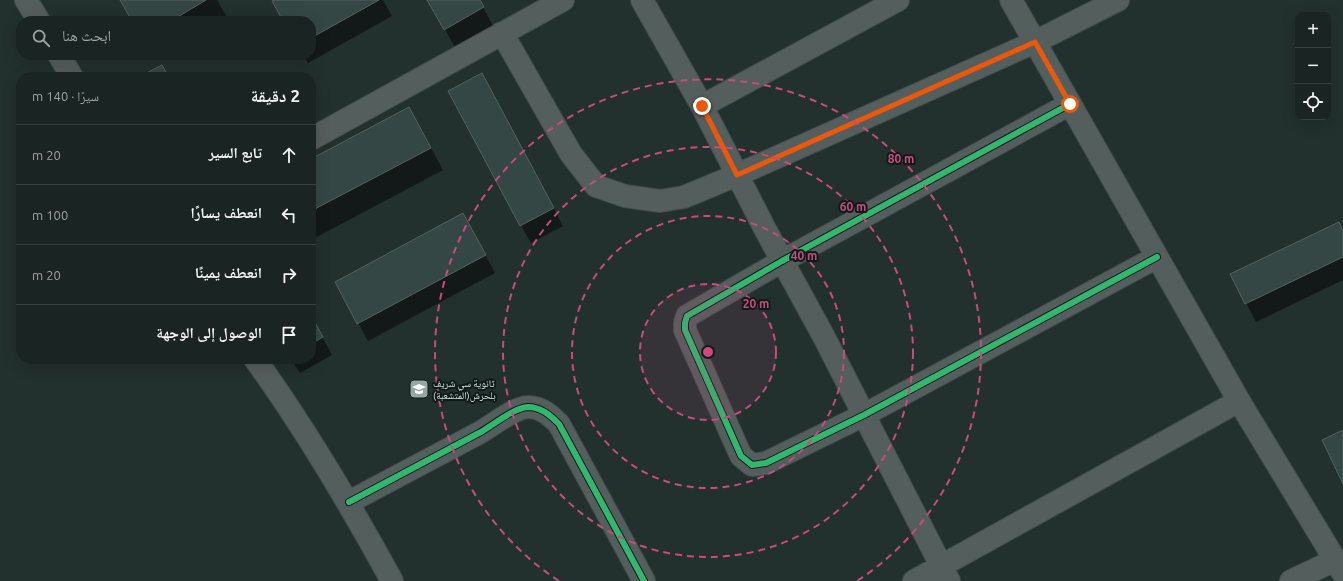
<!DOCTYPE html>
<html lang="ar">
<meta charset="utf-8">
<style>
body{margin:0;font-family:Ubuntu,"Noto Naskh Arabic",sans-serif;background:#27302f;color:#f1f3f6;direction:rtl}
.controls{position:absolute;right:12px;top:12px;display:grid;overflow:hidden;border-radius:8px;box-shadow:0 4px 16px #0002}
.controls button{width:36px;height:36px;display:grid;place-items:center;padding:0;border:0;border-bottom:1px solid #384140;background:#1a2422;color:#f1f3f6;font:20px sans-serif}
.stop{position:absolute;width:12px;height:12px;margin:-9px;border:3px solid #ea580c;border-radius:50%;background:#fff}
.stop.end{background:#ea580c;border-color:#fff;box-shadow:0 1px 4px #0008}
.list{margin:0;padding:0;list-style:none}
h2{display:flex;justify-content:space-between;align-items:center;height:52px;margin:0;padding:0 16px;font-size:17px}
h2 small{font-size:13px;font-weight:400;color:#9fa4a5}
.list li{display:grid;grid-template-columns:26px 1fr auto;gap:12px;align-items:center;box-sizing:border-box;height:60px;padding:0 16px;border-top:1px solid #384140}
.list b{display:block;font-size:15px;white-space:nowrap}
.list em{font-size:13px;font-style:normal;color:#9fa4a5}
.icon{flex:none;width:22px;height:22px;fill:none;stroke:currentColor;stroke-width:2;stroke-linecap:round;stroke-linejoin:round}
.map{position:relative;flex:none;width:1343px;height:581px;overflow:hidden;direction:ltr}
.search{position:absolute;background:#1a2422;box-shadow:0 4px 16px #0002;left:16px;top:16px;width:300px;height:44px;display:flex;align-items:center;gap:10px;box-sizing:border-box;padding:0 14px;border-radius:16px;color:#9fa4a5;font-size:15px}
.panel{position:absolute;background:#1a2422;box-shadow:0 4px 16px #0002;left:16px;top:72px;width:300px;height:292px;border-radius:16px;direction:rtl}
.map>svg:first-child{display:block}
.shadow{fill:#0007}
.building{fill:#344744;stroke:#55615f}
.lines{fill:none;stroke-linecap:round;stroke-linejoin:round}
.minor-casing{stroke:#404c4a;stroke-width:24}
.minor{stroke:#545e5c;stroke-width:22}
.cycleway-casing{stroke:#101b19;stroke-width:8}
.cycleway{stroke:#33b770;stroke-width:6}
.route{stroke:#ea580c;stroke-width:5}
.ring{fill:none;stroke:#c74b7d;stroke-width:2;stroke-dasharray:7 5}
.labels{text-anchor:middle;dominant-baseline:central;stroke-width:4;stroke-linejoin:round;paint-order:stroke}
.poi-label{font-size:10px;fill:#d6e5e2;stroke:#101b19;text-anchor:start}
.centre{fill:#c74b7d;stroke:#101b19;stroke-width:2}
.ring-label{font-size:12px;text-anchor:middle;font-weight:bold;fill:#c74b7d;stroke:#101b19;stroke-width:4;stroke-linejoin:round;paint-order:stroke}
</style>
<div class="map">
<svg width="1343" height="581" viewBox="0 0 1343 581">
<rect width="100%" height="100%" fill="#22302e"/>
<path class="shadow" d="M120,0H217L227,17L221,21H133Z
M277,0H383L392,16L308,63L303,55H311V21H284Z
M428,0H479L493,26L455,47Z
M153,55H164L156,60Z
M492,92L563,226L531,243L521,225Z
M421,130L443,170L311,240V160Z
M473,232L495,273L368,341L336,283Z
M1343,232V280L1256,322L1231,274Z
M311,316L332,355L300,373L291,359H311Z"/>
<path class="building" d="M120,0H206L171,21H132Z
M275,0H379L311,38V21H283L272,1Z
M427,0H480L484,7L444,30Z
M162,65L169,77H139Z
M482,73L554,208L520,226L448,91Z
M409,107L431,148L311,211V159Z
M463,213L486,255L357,324L335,282Z
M1339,222L1343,231V257L1245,304L1230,274Z
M311,315L323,337L311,344Z
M1343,430V484L1322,440Z"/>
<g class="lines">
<defs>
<path id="minor" d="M26,0L39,21
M642,0L702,106L765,229L824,337L949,581
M1011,0L1239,401L1343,573
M502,33L571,154L596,186L625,196L660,201L684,197L737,175L1035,42L1118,0
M59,55L72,77
M1070,104L782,261L687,316L685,323V330L741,456L752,465L766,463L864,415L1157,257
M702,106L898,0
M311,139L563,0
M255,359C306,430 350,504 392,581
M349,502C392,479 436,456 479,433C492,426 513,408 528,407C541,407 550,415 559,424L644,581
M914,581L1239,401
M1291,581L1335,560"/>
</defs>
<use href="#minor" class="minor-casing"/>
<use href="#minor" class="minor"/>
<defs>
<path id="cycleway" d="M1070,104L782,261L687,316L685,323V330L741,456L752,465L766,463L864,415L1157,257
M349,502C392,479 436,456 479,433C492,426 513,408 528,407C541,407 550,415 559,424L644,581"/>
</defs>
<use href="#cycleway" class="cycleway-casing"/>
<use href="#cycleway" class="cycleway"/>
</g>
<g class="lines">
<path class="route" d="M702,106L737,175L1035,42L1070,104"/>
</g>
<circle cx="708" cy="352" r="68" fill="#c74b7d" fill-opacity=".12"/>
<g class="ring">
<circle cx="708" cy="352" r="68"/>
<circle cx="708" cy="352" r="136"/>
<circle cx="708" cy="352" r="205"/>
<path d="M559 581A273 273 0 1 1 857 581"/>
</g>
<defs>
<symbol id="school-square" viewBox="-11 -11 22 22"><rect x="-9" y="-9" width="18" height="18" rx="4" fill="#97a6a3" stroke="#101b19"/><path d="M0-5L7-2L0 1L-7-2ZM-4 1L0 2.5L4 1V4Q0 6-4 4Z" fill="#fff"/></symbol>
</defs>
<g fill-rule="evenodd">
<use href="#school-square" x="408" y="378" width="22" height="22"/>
</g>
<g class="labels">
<g class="poi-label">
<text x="433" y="383">ثانوية سي شريف<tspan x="433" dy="12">بلحرش(المتشعبة)</tspan></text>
</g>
</g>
<circle cx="708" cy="352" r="6" class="centre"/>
<g class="ring-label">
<text x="901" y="163">80 m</text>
<text x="853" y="211">60 m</text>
<text x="804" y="260">40 m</text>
<text x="756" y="308">20 m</text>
</g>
</svg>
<div class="controls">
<button>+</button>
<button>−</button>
<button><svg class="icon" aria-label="locate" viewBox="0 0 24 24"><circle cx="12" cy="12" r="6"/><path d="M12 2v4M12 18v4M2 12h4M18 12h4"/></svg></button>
</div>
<div class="stop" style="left:1070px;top:104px"></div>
<div class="stop end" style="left:702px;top:106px"></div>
<div class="search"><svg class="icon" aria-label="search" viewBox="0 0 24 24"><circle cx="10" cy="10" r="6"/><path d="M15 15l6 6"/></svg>ابحث هنا</div>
<section class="panel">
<h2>2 دقيقة<small>سيرًا · 140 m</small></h2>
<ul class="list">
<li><svg class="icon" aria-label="ahead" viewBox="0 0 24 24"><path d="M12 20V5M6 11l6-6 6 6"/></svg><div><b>تابع السير</b></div><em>20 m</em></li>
<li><svg class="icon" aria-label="left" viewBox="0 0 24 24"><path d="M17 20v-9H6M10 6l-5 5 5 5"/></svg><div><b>انعطف يسارًا</b></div><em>100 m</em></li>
<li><svg class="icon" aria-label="right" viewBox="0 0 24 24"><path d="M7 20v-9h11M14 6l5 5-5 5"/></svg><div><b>انعطف يمينًا</b></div><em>20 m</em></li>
<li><svg class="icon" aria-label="arrive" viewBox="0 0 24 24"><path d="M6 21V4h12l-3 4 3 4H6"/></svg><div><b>الوصول إلى الوجهة</b></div></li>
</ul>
</section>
</div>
